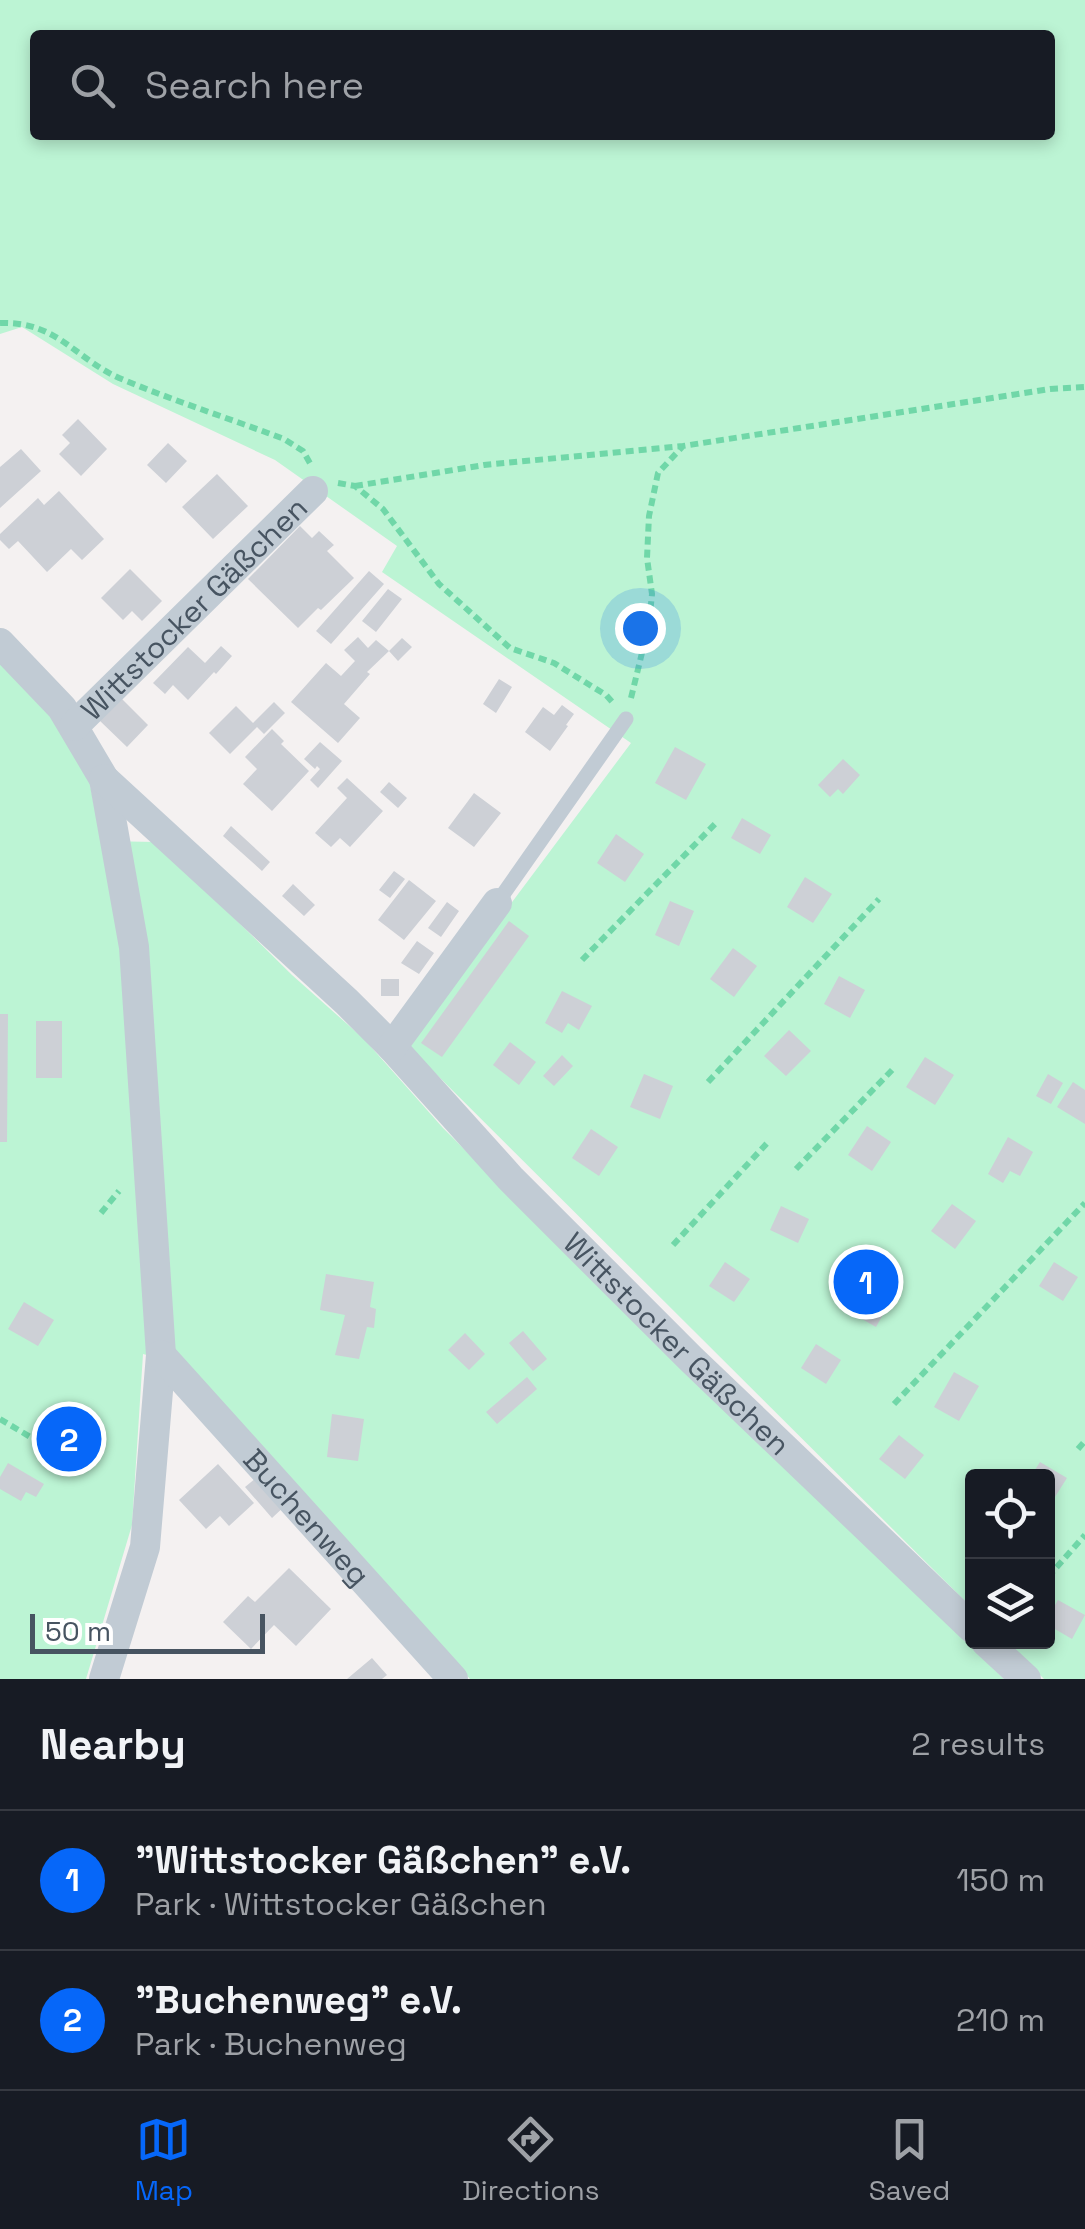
<!DOCTYPE html>
<meta charset="utf-8">
<style>
body{margin:0;font-family:"Space Grotesk",sans-serif;background:#242831;color:#f1f3f6}
.controls{position:absolute;right:30px;bottom:30px;display:grid;overflow:hidden;border-radius:10px;box-shadow:0 5px 15px #0003}
.controls button{width:90px;height:90px;display:grid;place-items:center;padding:0;border:0;border-bottom:2px solid #363941;background:#171b24;color:#f1f3f6;font:50px sans-serif}
.scale{position:absolute;left:30px;bottom:25px;width:235px;box-sizing:border-box;padding-left:10px;border:5px solid #475461;border-top:0;font-size:28px;line-height:35px;white-space:nowrap;color:#475461;-webkit-text-stroke:8px #fff;paint-order:stroke}
.you{position:absolute;left:640px;top:628px;width:35px;height:35px;margin:-25px;border:8px solid #fff;border-radius:50%;background:#1a73e8;box-shadow:0 0 0 15px #1a73e833}
.badge{display:grid;place-items:center;width:65px;height:65px;border-radius:50%;background:#0667f9;color:#fff;font-size:32px;font-weight:700}
.pin{position:absolute;translate:-50% -50%;border:5px solid #fff;box-shadow:0 2px 10px #0006}
.list{margin:0;padding:0;list-style:none}
h2{display:flex;justify-content:space-between;align-items:center;height:130px;margin:0;padding:0 40px;font-size:42px}
h2 small{font-size:32px;font-weight:400;color:#9ea1a6}
.list li{display:grid;grid-template-columns:65px 1fr auto;gap:30px;align-items:center;box-sizing:border-box;height:140px;padding:0 40px;border-top:2px solid #363941}
.list b{display:block;font-size:38px;white-space:nowrap}
.list p{margin:0;font-size:32px;white-space:nowrap;color:#9ea1a6}
.list em{font-size:32px;font-style:normal;color:#9ea1a6}
.icon{flex:none;width:55px;height:55px;fill:none;stroke:currentColor;stroke-width:2;stroke-linecap:round;stroke-linejoin:round}
.map{position:relative;flex:none;width:1085px;height:1679px;overflow:hidden}
.search{position:absolute;background:#171b24;box-shadow:0 5px 15px #0003;left:30px;right:30px;top:30px;height:110px;display:flex;align-items:center;gap:25px;box-sizing:border-box;padding:0 35px;border-radius:10px;color:#9ea1a6;font-size:38px}
.sheet{height:410px;background:#171b24}
nav{display:flex;justify-content:space-around;align-items:center;box-sizing:border-box;height:140px;border-top:2px solid #363941;background:#171b24;font-size:28px;color:#9ea1a6}
nav a{display:grid;justify-items:center;gap:5px}
nav .on{color:#0667f9}
.map>svg:first-child{display:block}
.green{fill:#bcf4d4;fill-rule:evenodd}
.building{fill:#cdd0d6}
.lines{fill:none;stroke-linecap:round;stroke-linejoin:round}
.path{stroke:#70d7a8;stroke-width:6;stroke-dasharray:8 5;stroke-linecap:butt}
.lane{stroke:#c1cbd4;stroke-width:15}
.street{stroke:#c1cbd4;stroke-width:30}
.labels{text-anchor:middle;dominant-baseline:central;stroke-width:9;stroke-linejoin:round;paint-order:stroke}
.street-label{font-size:30px;fill:#475461;stroke:#fff}
</style>
<div class="map">
<svg width="1085" height="1679" viewBox="0 0 1085 1679">
<rect width="100%" height="100%" fill="#f4f1f1"/>
<path class="green" d="M0,0H1085V1679H1044L1007,1642H1048V1476H972V1608L406,1044L631,743L382,572L397,546L275,460L113,384L22,327L0,334ZM35,35H1050V135H35Z
M0,659L55,715L88,774L101,841L157,842L292,975L364,1039L443,1128L677,1361L1004,1679H470L181,1364L143,1354L132,1525L86,1679H0Z"/>
<path class="building" d="M78,419L107,449L81,476L59,454L70,443L62,435Z
M168,443L187,461L166,483L147,465Z
M21,449L41,471L0,508V467Z
M217,474L248,506L213,539L182,507Z
M59,491L104,539L82,560L71,549L47,572L18,541L9,549L0,540V534L38,498L44,505Z
M300,526L312,538L319,531L334,545L327,551L354,578L321,610L318,608L298,628L248,579Z
M130,569L162,601L142,621L132,611L123,620L101,598Z
M369,571L384,584L331,644L316,631Z
M388,589L402,599L376,632L362,621Z
M358,637L368,648L376,640L389,651L402,638L412,647L398,661L389,651L367,672L370,674L344,704L360,718L338,743L291,702L326,663L341,676L355,661L344,650Z
M221,646L232,656L216,674L214,672L188,700L173,685L165,694L153,683L188,647L205,663Z
M499,679L512,687L496,713L483,704Z
M120,697L148,725L127,747L99,720Z
M274,702L285,713L264,734L257,727L230,754L209,733L236,706L253,723Z
M562,705L574,714L566,725L568,726L550,751L525,732L543,707L554,715Z
M272,729L284,741L281,744L309,771L272,811L243,784L257,769L245,757Z
M320,742L342,761L318,788L310,780L320,769L317,766L315,769L304,759Z
M675,747L706,764L686,800L655,783Z
M843,759L860,775L843,794L838,789L830,797L818,785Z
M347,778L383,811L350,847L340,838L331,847L315,833L347,798L337,788Z
M389,782L407,798L398,808L380,792Z
M474,793L501,813L474,847L448,828Z
M742,818L771,835L760,854L731,838Z
M231,826L270,862L262,871L223,836Z
M616,834L644,854L625,882L597,863Z
M394,871L405,879L390,898L379,890Z
M805,877L832,894L813,923L787,907Z
M409,880L436,901L404,940L378,920Z
M293,884L315,905L304,916L282,896Z
M670,901L694,911L679,946L655,935Z
M447,902L459,911L441,937L428,928Z
M509,921L529,936L442,1057L421,1043Z
M417,941L434,953L419,974L401,963Z
M733,948L757,966L734,997L710,979Z
M839,976L865,990L850,1018L824,1004Z
M381,979H399V996H381Z
M562,991L592,1006L579,1030L568,1023L562,1033L545,1023Z
M0,1014H8L7,1142H0Z
M36,1021H62V1078H36Z
M789,1030L811,1051L786,1076L764,1056Z
M510,1042L536,1062L519,1085L493,1065Z
M562,1055L573,1066L554,1086L543,1076Z
M925,1057L954,1075L935,1105L906,1087Z
M644,1074L673,1086L660,1119L630,1107Z
M1048,1074L1063,1083L1051,1104L1036,1096Z
M1073,1082L1085,1090V1124L1057,1107Z
M867,1126L891,1142L872,1171L848,1155Z
M591,1129L618,1147L599,1176L572,1158Z
M1008,1137L1033,1152L1020,1176L1010,1171L1003,1183L988,1174Z
M952,1204L976,1221L955,1249L931,1231Z
M781,1206L809,1219L798,1243L770,1230Z
M725,1262L750,1279L734,1302L709,1286Z
M1054,1262L1078,1277L1063,1301L1039,1286Z
M326,1274L374,1282L370,1307L376,1309L374,1328L367,1327L359,1359L335,1355L345,1315L320,1310Z
M859,1286L890,1302L876,1327L846,1310Z
M24,1302L54,1320L38,1346L8,1329Z
M523,1331L547,1359L533,1371L509,1343Z
M465,1333L485,1354L469,1370L448,1350Z
M816,1344L841,1360L826,1384L801,1368Z
M954,1372L979,1386L959,1421L934,1407Z
M527,1377L537,1389L497,1424L486,1412Z
M332,1414L364,1419L358,1461L327,1457Z
M899,1435L924,1455L905,1479L879,1459Z
M1040,1462L1067,1478L1048,1508V1476H1031Z
M8,1463L44,1484L36,1497L26,1492L21,1501L0,1489V1477Z
M218,1464L254,1503L229,1526L220,1516L206,1529L179,1500Z
M261,1474L287,1504L272,1518L245,1487Z
M289,1568L331,1609L296,1646L274,1625L251,1649L223,1622L248,1596L255,1602Z
M1058,1600L1085,1615L1072,1639L1048,1625V1617Z
M372,1658L387,1675L382,1679H347Z"/>
<g class="lines">
<path class="path" d="M0,323C59,321 76,361 124,380C177,402 231,419 284,439L303,451L311,465
M338,483L355,486L383,509L439,584L510,648L554,663L606,695L614,704
M355,486L484,465L683,446L1050,389L1085,387
M631,698L649,624L652,594L647,558L649,516L658,473L683,446
M582,960L715,824
M708,1082L879,899
M796,1169L895,1067
M101,1213L119,1191
M673,1245L769,1141
M894,1404L1085,1203
M0,1419L59,1454
M1078,1449L1085,1441
M1048,1577L1085,1535"/>
<path class="lane" d="M497,903L626,719"/>
<g class="street">
<path d="M0,643L62,708L104,779L134,947L161,1355L145,1547L104,1679"/>
<path id="s1" d="M74,726L313,491"/>
<path id="s2" d="M104,779L347,1002L392,1047L510,1178L691,1359L972,1628"/>
<path d="M392,1047L497,903"/>
<path id="s3" d="M161,1355L453,1679"/>
<path d="M986,1642L1026,1679"/>
</g>
</g>
<g class="labels">
<g class="street-label">
<text stroke="none"><textPath href="#s1" startOffset="168">Wittstocker Gäßchen</textPath></text>
<text stroke="none"><textPath href="#s2" startOffset="805">Wittstocker Gäßchen</textPath></text>
<text stroke="none"><textPath href="#s3" startOffset="218">Buchenweg</textPath></text>
</g>
</g>
</svg>
<div class="controls">
<button><svg class="icon" aria-label="locate" viewBox="0 0 24 24"><circle cx="12" cy="12" r="6"/><path d="M12 2v4M12 18v4M2 12h4M18 12h4"/></svg></button>
<button><svg class="icon" aria-label="layers" viewBox="0 0 24 24"><path d="M12 4l9 5-9 5-9-5zM3 14l9 5 9-5"/></svg></button>
</div>
<div class="scale">50 m</div>
<div class="you"></div>
<div class="pin badge" style="left:866px;top:1282px">1</div>
<div class="pin badge" style="left:69px;top:1439px">2</div>
<div class="search"><svg class="icon" aria-label="search" viewBox="0 0 24 24"><circle cx="10" cy="10" r="6"/><path d="M15 15l6 6"/></svg>Search here</div>
</div>
<section class="sheet">
<h2>Nearby<small>2 results</small></h2>
<ul class="list">
<li><span class="badge">1</span><div><b>&quot;Wittstocker Gäßchen&quot; e.V.</b><p>Park · Wittstocker Gäßchen</p></div><em>150 m</em></li>
<li><span class="badge">2</span><div><b>&quot;Buchenweg&quot; e.V.</b><p>Park · Buchenweg</p></div><em>210 m</em></li>
</ul>
</section>
<nav>
<a class="on"><svg class="icon" aria-label="map" viewBox="0 0 24 24"><path d="M3 6l6-2 6 2 6-2v14l-6 2-6-2-6 2zM9 4v14M15 6v14"/></svg>Map</a>
<a><svg class="icon" aria-label="directions" viewBox="0 0 24 24"><path d="M12 3l9 9-9 9-9-9zM9 14v-3h6M13 9l2 2-2 2"/></svg>Directions</a>
<a><svg class="icon" aria-label="saved" viewBox="0 0 24 24"><path d="M7 4h10v16l-5-4-5 4z"/></svg>Saved</a>
</nav>
